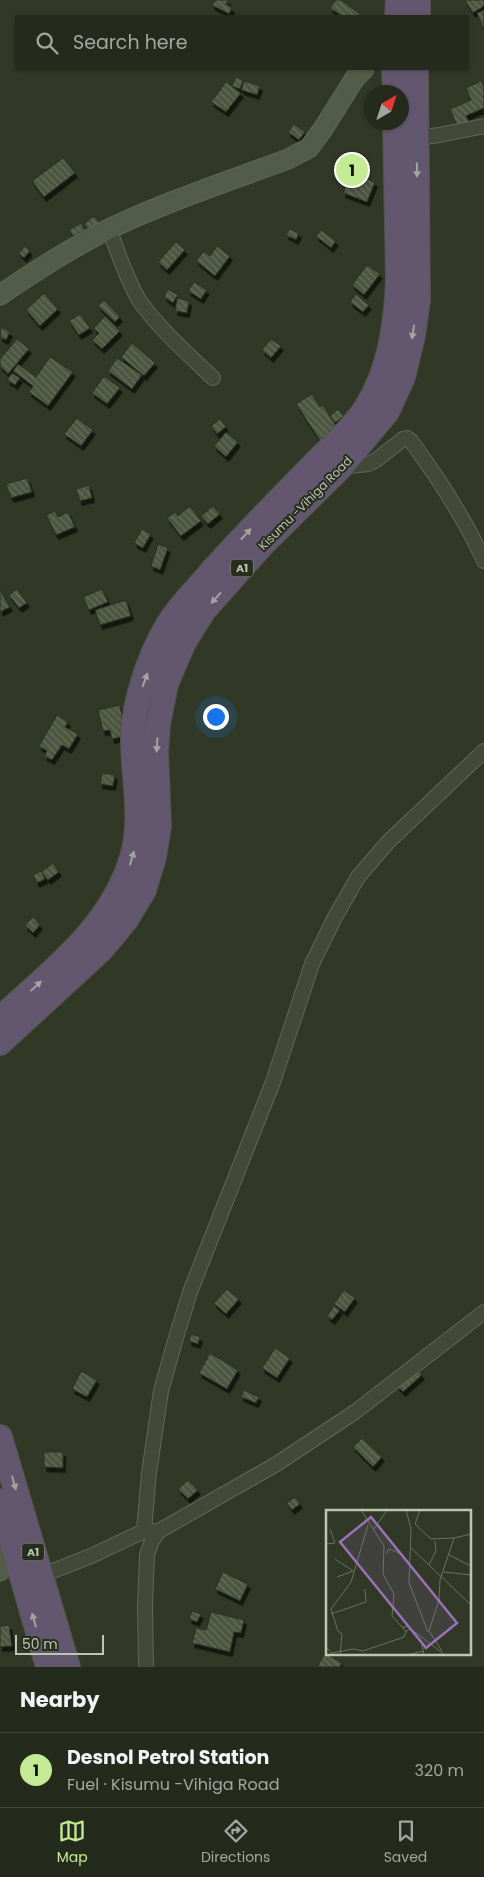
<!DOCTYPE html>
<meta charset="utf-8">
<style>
body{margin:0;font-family:Poppins,sans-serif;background:#2d3325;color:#f1f3f6}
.compass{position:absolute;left:364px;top:85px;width:45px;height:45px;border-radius:50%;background:#252b1c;box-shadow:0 1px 4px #0004;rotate:39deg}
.scale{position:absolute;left:15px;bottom:12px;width:89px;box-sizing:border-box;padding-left:5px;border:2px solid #bec5b5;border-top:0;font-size:14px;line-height:18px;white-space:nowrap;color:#bec5b5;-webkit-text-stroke:4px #282e1e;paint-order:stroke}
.you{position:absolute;left:215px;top:716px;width:18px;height:18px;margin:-12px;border:4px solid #fff;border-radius:50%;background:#1a73e8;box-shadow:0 0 0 8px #1a73e833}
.badge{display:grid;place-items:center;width:32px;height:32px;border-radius:50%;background:#c4ea95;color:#111;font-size:16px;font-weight:700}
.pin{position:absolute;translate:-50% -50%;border:2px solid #fff;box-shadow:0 1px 5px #0006}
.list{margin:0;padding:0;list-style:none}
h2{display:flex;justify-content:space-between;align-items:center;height:65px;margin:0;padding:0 20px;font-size:21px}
h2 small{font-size:16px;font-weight:400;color:#a3a7a3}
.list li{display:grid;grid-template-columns:32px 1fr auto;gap:15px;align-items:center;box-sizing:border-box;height:75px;padding:0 20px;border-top:1px solid #42473b}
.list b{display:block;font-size:19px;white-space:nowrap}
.list p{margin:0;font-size:16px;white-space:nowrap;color:#a3a7a3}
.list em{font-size:16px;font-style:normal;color:#a3a7a3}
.icon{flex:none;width:28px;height:28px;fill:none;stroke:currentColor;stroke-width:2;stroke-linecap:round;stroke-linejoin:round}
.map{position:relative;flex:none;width:484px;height:1667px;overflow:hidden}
.search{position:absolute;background:#252b1c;box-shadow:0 1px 4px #0004;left:15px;right:15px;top:15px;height:55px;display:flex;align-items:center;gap:12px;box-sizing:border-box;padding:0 18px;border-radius:0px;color:#a3a7a3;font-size:19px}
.sheet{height:140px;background:#252b1c}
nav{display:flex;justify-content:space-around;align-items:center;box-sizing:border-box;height:70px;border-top:1px solid #42473b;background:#252b1c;font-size:14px;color:#a3a7a3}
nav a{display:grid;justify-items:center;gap:2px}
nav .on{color:#c4ea95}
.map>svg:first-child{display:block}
.building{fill:url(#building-back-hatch);stroke:#2a3020;filter:url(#shadow)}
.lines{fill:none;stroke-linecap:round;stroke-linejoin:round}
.street-casing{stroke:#616757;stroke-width:16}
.secondary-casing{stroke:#616757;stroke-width:21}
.highway-casing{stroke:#4e5444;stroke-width:26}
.street{stroke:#434939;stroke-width:14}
.secondary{stroke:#535c48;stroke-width:19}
.highway{stroke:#62576e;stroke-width:24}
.oneway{fill:#a2a4a0}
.labels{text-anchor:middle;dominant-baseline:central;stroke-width:4;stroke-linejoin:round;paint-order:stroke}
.shield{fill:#282e1e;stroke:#919888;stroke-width:1}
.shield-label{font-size:11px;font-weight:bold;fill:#bec5b5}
.street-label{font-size:12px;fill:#bec5b5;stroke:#282e1e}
.inset-road{fill:none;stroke:#69715f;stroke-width:1}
.view{fill:#9971ba;fill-opacity:0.15;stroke:#9971ba;stroke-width:2.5}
.inset-edge{fill:none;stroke:#bec5b5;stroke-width:2.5}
</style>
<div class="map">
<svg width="484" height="1667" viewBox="0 0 484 1667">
<defs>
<pattern id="building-back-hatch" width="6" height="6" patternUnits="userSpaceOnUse" patternTransform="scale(1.25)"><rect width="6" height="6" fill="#4d5640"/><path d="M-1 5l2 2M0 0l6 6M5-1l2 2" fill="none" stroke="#656d59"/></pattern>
<filter id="shadow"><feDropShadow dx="2.5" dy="4.5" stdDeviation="0" flood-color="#0009"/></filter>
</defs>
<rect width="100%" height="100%" fill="#313926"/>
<path class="building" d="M215,0H228L226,4L232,8L229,14L212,5Z
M336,0H341L360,14L359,16H342L330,8Z
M465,0H484V6L473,13Z
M484,10V30L477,13Z
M236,77L243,80L240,89L232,86Z
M244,81L260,86L257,95L241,90Z
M481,81L484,87V108L466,116L470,123L458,128L450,109L471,100L466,88Z
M226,82L241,93L226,112L211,102Z
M294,124L305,132L299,140L288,132Z
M63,158L75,173L44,197L32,181Z
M351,173L375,182L367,202L343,193Z
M94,216L101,225L91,233L84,224Z
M81,223L85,230L73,236L69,230Z
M289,229L299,233L296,240L286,235Z
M321,230L336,241L331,248L316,236Z
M176,242L185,250L167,270L158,262Z
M25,246L30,251L24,258L19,253Z
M217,246L230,256L215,276L196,261L204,251L210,256Z
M367,265L380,274L364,295L352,285Z
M194,282L207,290L201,299L188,291Z
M168,289L178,295L173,303L164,297Z
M44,293L58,309L40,326L26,310Z
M356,294L369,305L363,312L350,302Z
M177,298L189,301L187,313L175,311Z
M104,300L120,317L115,322L98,306Z
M80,314L90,328L79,335L69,321Z
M105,316L120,331L102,349L92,340L99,333L94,328Z
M1,327L10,332L6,340L0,337Z
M17,339L29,349L8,374L0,366V359Z
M271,339L281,346L271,358L262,350Z
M132,343L155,363L144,376L121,357Z
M50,357L73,372L48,406L29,392L33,386L13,371L18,364L36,377Z
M117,358L142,375L132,389L108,371Z
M12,373L20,378L15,385L7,380Z
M104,376L120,388L107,404L92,393Z
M312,394L320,407L323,405L339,431L321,442L296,404Z
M338,409L344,416L335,423L330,416Z
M77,418L93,430L81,446L64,434Z
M220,419L226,427L217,434L211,426Z
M226,432L238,442L226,457L214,446Z
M27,478L32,492L11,498L6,484Z
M89,485L92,498L80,501L76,489Z
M190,506L201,521L181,536L167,518L175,512L178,516Z
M213,506L220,514L208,524L201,516Z
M55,511L58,517L68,512L75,527L56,535L46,515Z
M142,529L151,534L143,548L134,543Z
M158,544L168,548L160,570L151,566Z
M17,589L27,603L19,608L9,595Z
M102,589L108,602L89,610L83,597Z
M0,590L10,607L0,612Z
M126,600L131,616L100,625L95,610Z
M120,705L126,736L112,739L110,730L103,731L98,710Z
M57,715L68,722L65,727L78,734L69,749L62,745L52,760L44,756L47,751L39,746Z
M102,773L115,775L113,786L100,784Z
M53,863L59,872L48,880L41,872Z
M41,871L45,879L37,883L33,875Z
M33,917L40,925L33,933L25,925Z
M227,1289L239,1299L226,1314L214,1303Z
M344,1290L355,1298L345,1312L334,1304Z
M334,1306L340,1310L332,1320L327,1316Z
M191,1334L200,1337L198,1344L189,1341Z
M275,1348L290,1358L277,1378L262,1368Z
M210,1353L238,1370L227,1389L199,1373Z
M417,1369L422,1375L403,1392L397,1386Z
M81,1371L97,1380L87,1397L72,1389Z
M244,1390L259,1397L256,1403L241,1397Z
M362,1438L382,1457L373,1467L353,1447Z
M44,1452H63V1468L44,1467Z
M188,1480L198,1490L188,1499L178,1489Z
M295,1497L300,1504L292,1510L287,1503Z
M223,1572L248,1584L240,1601L215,1589Z
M192,1611L201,1614L197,1622L189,1619Z
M211,1612L244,1620L241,1633L234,1632L230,1652L192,1643L196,1628L206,1630Z
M9,1625L12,1646L0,1647V1626Z
M325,1653L342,1663L340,1667H317Z"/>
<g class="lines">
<defs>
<path id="street" d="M416,138L439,135L484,126
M109,229C118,252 126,278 139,300C159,329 188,354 213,378
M341,467L368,464L375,461L403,439L407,438L411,441C439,479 464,517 484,561
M144,1531L149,1473L161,1391L175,1341L190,1292L273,1082L312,964L335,917L358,877L388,842L484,751
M40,1576L91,1556L144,1531H153
M146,1667L145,1606L147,1555L152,1541L159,1531L275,1465L355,1412L484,1312"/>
<path id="secondary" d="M0,295C35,271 72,247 111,228C168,201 229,181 288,159L309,148L323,129L355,78L364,69
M0,1571L13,1546"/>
<path id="highway" d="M397,16L398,0
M418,16V0
M394,69L395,92
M0,1019C51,971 112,927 132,857C144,817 132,775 133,734C134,703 149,657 165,630C177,608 196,590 212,571C245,534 280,499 315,463C333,445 353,428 366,408C390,370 396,324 398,281L395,122
M0,1043L101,950L126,920L144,890L154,857L159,826L156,752L158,724L166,684L184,642L204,610L263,544L341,467L387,412L403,377L413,336L418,300L416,69
M0,1437L68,1667
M0,1501L48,1667"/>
</defs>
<use href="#street" class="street-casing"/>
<use href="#secondary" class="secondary-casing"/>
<use href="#highway" class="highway-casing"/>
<use href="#street" class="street"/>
<use href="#secondary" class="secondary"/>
<use href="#highway" class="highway"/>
</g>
<defs><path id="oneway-solid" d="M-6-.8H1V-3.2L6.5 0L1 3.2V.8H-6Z" transform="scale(1.25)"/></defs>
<g class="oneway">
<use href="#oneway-solid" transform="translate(417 170) rotate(89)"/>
<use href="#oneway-solid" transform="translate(413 332) rotate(99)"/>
<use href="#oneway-solid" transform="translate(246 534) rotate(-47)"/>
<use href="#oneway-solid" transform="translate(216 598) rotate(132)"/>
<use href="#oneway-solid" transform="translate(145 680) rotate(-70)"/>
<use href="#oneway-solid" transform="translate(157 745) rotate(93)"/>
<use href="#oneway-solid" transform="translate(132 858) rotate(-74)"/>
<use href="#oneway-solid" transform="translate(36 986) rotate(-43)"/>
<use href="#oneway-solid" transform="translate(14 1483) rotate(74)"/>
<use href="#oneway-solid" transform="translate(34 1620) rotate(-106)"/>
</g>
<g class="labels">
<g class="shield">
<rect x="231" y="559.5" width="22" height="17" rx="4"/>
<rect x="22" y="1543.5" width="22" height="17" rx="4"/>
</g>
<g class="shield-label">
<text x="242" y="568">A1</text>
<text x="33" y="1552">A1</text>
</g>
<g class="street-label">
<text transform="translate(305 503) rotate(-45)">Kisumu -Vihiga Road</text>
</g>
</g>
<g transform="translate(326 1510)">
<rect width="145" height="145" fill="#313926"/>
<path class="inset-road" d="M35,0L58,36L57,64L68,84L66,106L77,118M80,0L85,19L83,73L102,122M94,0L89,14L105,29L128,28M48,19L61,0M0,34L9,33L4,19M85,38L145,95M60,44L63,39L76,44M123,45L145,56M9,49L27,61L11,67M103,55L110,41L109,31M118,62L145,65M5,104L40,92L39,79M83,119L80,122L77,118L81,116L119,145M95,130L98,145M0,137L6,143L27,139L37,141L78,127L80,122M116,141L103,121L113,90L114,70L128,28L145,24M14,145L16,124L12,121L5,99L25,72L42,15M81,145L97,141"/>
<path class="view" d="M45,7L131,113L100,138L14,32Z"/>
<rect width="145" height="145" class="inset-edge"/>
</g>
</svg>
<svg class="compass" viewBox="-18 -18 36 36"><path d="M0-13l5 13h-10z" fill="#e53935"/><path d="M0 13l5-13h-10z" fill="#a3a7a3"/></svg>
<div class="scale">50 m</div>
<div class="you"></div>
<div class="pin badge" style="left:352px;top:170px">1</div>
<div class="search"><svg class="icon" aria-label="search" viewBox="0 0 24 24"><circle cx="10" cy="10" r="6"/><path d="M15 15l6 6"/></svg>Search here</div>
</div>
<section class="sheet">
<h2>Nearby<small></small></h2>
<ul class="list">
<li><span class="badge">1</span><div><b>Desnol Petrol Station</b><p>Fuel · Kisumu -Vihiga Road</p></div><em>320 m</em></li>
</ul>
</section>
<nav>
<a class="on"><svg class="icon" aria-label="map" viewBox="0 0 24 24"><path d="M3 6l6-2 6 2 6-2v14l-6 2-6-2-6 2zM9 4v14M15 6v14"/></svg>Map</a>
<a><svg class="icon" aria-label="directions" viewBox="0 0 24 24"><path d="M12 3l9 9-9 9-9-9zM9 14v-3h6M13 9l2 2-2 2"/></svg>Directions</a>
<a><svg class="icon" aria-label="saved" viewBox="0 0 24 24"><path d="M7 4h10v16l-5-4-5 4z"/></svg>Saved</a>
</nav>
